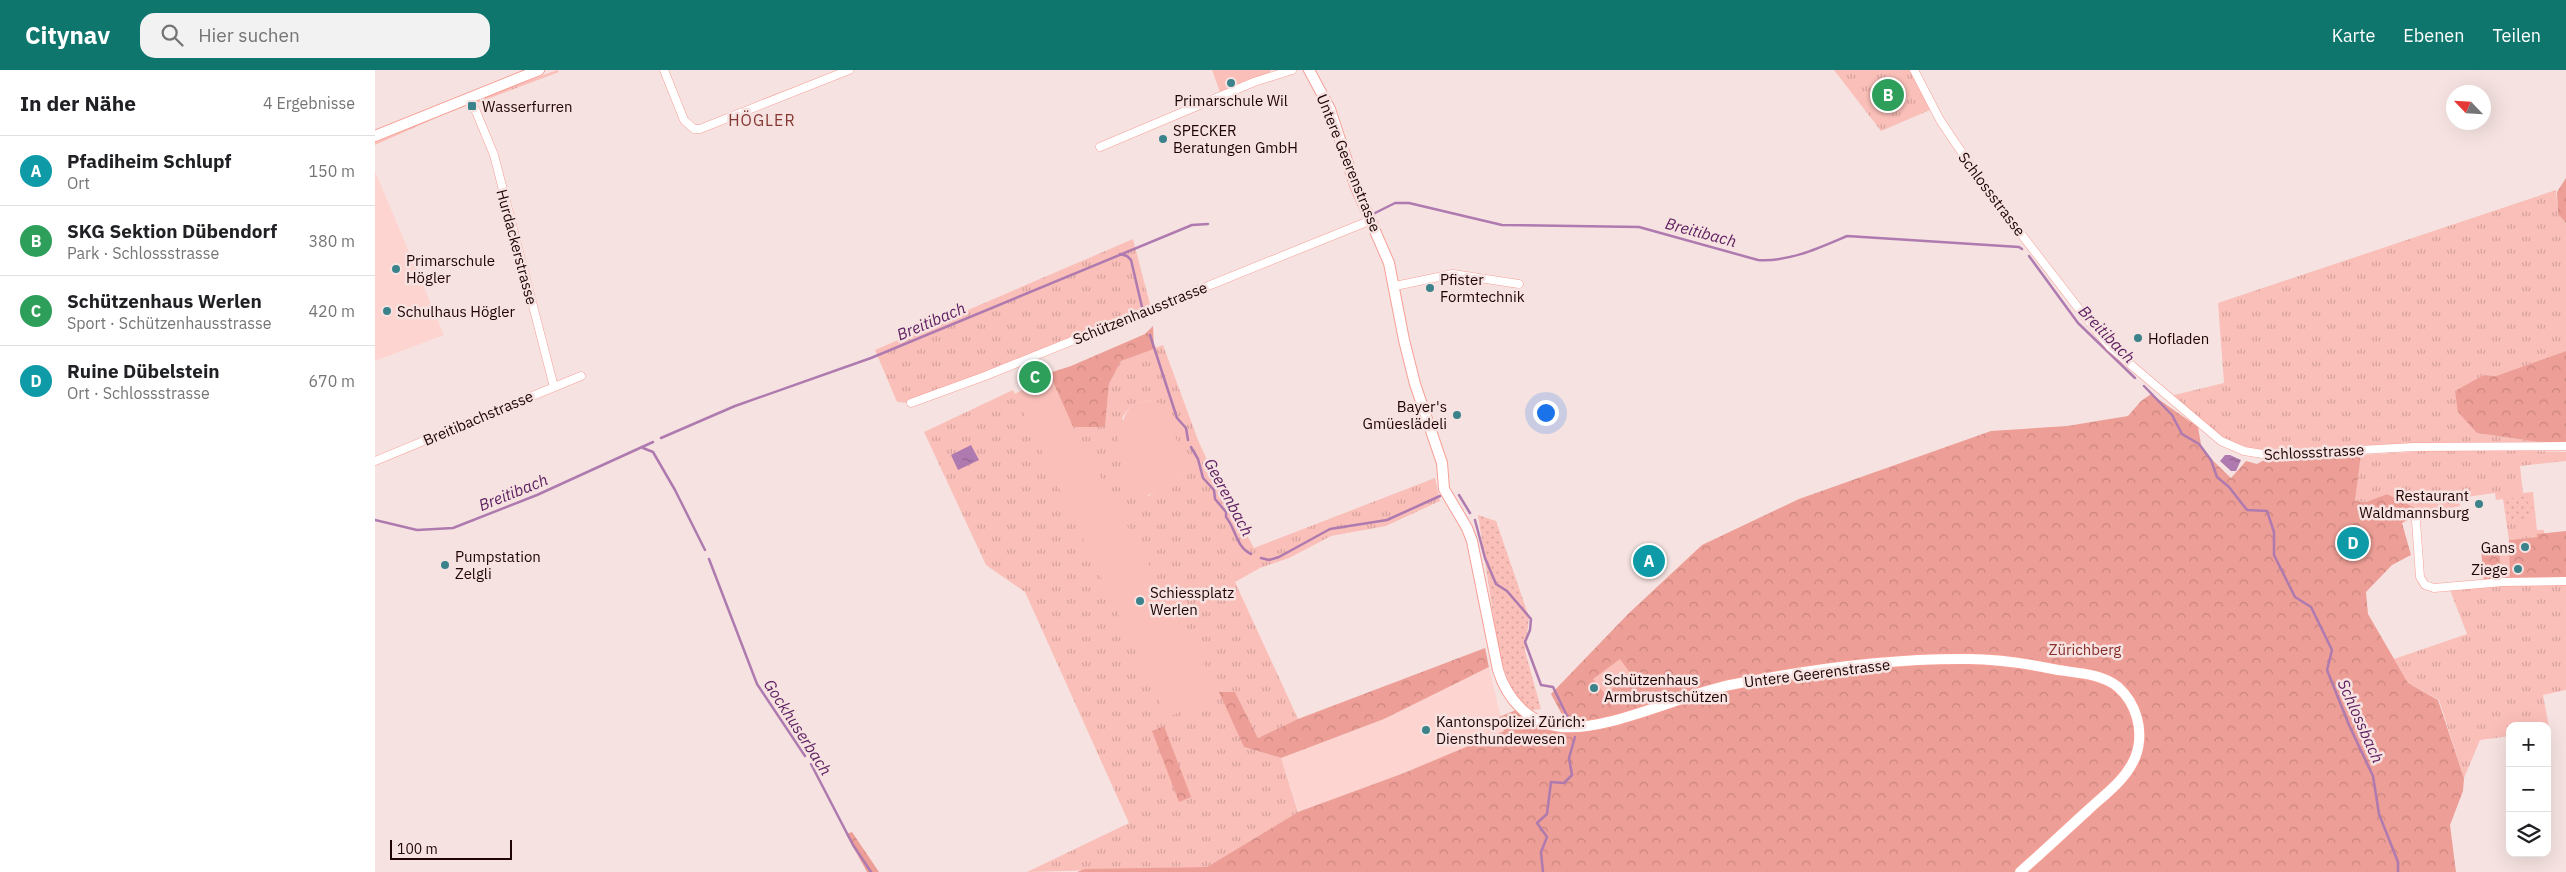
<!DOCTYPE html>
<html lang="de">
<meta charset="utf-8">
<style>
body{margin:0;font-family:"IBM Plex Sans",sans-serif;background:#f2f2f2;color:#202124}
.controls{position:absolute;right:15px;bottom:15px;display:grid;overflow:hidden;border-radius:10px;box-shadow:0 5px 20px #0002}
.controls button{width:45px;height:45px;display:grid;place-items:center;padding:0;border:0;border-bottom:1px solid #e0e0e0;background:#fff;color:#202124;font:25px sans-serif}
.compass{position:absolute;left:2071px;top:15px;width:45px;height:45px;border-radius:50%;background:#fff;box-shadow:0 5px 20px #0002;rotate:295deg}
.scale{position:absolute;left:15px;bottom:12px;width:122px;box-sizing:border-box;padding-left:5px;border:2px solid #200303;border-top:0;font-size:14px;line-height:18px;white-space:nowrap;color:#200303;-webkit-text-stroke:4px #f6e3e1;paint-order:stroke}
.you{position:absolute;left:1170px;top:342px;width:18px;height:18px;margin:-12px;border:4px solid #fff;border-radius:50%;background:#1a73e8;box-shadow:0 0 0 8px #1a73e833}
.badge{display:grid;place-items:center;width:32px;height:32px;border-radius:50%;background:#0f766e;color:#fff;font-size:16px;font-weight:700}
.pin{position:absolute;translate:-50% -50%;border:2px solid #fff;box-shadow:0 1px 5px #0006}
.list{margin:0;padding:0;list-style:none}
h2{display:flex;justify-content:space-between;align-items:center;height:65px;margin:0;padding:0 20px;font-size:21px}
h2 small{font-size:16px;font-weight:400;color:#757577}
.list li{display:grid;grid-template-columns:32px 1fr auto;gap:15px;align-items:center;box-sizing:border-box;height:70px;padding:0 20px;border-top:1px solid #e0e0e0}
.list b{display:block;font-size:19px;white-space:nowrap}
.list p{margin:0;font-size:16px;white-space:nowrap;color:#757577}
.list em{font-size:16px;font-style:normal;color:#757577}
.icon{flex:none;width:28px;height:28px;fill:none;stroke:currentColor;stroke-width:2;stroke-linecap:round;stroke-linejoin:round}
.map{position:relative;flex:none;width:2191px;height:802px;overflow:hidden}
header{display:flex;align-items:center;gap:30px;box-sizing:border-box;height:70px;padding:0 25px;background:#0f766e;color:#fff}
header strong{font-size:24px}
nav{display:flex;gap:28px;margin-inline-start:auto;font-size:18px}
.search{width:350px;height:45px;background:#f2f2f2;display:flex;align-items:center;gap:12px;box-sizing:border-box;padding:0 18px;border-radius:15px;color:#757577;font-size:19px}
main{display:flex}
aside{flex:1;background:#fff}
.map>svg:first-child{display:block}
.built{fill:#fdd4cf}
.grass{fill:url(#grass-tufts);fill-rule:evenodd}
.forest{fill:url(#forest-crowns)}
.garden{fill:url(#garden-dots)}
.pitch{fill:#fabfb8}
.water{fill:url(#water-ripples)}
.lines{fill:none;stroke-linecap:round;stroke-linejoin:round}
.stream{stroke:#ae7aaf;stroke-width:2.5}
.street-casing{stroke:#f79f96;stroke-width:9}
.secondary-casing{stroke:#f79f96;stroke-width:12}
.street{stroke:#fff;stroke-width:8}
.secondary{stroke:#fff;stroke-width:10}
.poi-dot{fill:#3b828b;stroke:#f6e3e1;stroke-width:2}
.labels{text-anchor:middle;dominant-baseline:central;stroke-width:5;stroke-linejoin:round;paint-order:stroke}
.poi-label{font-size:15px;fill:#200303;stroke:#f6e3e1;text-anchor:start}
.street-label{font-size:15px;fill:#200303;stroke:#f6e3e1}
.park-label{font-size:15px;fill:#872c28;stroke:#f6e3e1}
.neighbourhood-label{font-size:16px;letter-spacing:1px;fill:#853833;stroke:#f6e3e1}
.water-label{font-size:16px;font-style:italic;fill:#5f2062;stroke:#f6e3e1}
</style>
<header>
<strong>Citynav</strong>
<div class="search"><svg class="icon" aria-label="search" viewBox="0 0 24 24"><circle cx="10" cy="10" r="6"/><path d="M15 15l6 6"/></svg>Hier suchen</div>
<nav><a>Karte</a><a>Ebenen</a><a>Teilen</a></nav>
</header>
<main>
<aside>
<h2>In der Nähe<small>4 Ergebnisse</small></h2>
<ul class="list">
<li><span class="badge" style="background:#0f9aa8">A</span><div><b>Pfadiheim Schlupf</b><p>Ort</p></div><em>150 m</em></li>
<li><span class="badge" style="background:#2e9e5b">B</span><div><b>SKG Sektion Dübendorf</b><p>Park · Schlossstrasse</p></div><em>380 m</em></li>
<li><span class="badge" style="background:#2e9e5b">C</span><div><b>Schützenhaus Werlen</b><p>Sport · Schützenhausstrasse</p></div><em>420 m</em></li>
<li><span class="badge" style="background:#0f9aa8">D</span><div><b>Ruine Dübelstein</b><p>Ort · Schlossstrasse</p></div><em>670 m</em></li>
</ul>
</aside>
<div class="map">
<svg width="2191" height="802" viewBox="0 0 2191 802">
<defs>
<pattern id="grass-tufts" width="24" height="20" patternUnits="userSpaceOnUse" patternTransform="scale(1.25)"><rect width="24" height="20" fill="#fabfb8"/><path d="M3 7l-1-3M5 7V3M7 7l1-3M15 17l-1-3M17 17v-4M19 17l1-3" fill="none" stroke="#d6a29d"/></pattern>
<pattern id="forest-crowns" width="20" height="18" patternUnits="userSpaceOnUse" patternTransform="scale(1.25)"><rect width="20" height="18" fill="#ed9e96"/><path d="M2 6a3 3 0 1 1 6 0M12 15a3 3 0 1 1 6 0" fill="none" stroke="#cb8680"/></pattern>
<pattern id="garden-dots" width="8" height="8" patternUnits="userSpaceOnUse" patternTransform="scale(1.25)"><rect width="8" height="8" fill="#fabfb8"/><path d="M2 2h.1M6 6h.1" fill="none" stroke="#d6a29d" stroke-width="1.8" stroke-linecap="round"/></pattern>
<pattern id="water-ripples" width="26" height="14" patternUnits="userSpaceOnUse" patternTransform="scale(1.25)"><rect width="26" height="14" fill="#ae7aaf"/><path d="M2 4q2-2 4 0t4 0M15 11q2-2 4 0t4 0" fill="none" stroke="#8d628c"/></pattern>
</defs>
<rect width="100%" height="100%" fill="#f6e3e1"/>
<path class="built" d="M0,101L69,265L0,291Z
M1114,597L1129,661L1029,703L924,742L906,688L1009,649Z"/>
<path class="grass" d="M182,0L184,2L99,34L98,31Z
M1459,0H1535L1555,40L1506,61Z
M63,45V47L0,75V71Z
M2181,120L2183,144L2191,153V281L2121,306L2109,305L2102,363L2164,372L1883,380C1844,371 1825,351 1795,326L1849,313L1843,233Z
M758,169L776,238L536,333L522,332L500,280Z
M788,275L823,370L839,405L879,478L1060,408L1065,431L1011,456L956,466L914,488L885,498L860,512L923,649L883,668L860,622L869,677L906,688L923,742L832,797L652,802L754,753L650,522L611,495L549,362L638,320L640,324L675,306L698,357H730L734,314L746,291ZM776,330L807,409L773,426L747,348L756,335Z
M2085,379L2191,382V391L2145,396L2148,423L2158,422L2162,460H2169L2170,470L2136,507L2127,506L2125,483L2135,482V480L2162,467L2134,470L2128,429L2121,430L2120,423L2084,428L2085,436L2049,445L2047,442L2012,424L1991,432L1980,431L1986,385Z
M2191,511V620L2168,625L2175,662H2172V656H2135V666L2105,670L2089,708L2064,630L2033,613L2019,589L2092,564L2075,520L2095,516Z"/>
<path class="forest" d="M2191,108V153L2183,144L2182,122Z
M778,256L779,279L746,291L734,314L730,357H698L674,303L696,296L770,264Z
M2191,281V376L2102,363L2083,342L2080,321L2109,305L2121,306Z
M1776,324L1823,357L1827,380L1856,408L1871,391L1882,394L1891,389L1986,385L1980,431L1991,432L2012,424L2048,442L2027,453L2036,485L2017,495L1991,522L1993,544L2033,613L2063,630L2089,708L2088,721L2075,755L2081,802H702L710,799L832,797L923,742L1029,703L1129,661L1124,647L1146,638L1176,651L1191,652L1176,624L1253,544L1327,475L1424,429L1616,361L1692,356L1753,346L1766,331Z
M2191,461V510L2109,514L2106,479L2124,477L2127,506L2135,507L2134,470L2162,467V464Z
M1110,578L1114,597L1009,649L906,688L869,677L844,622H860L883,668L923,649Z
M789,656L816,727L804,732L777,661Z
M477,762L504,802H492L471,764Z"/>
<path class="garden" d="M2152,426L2153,434H2157L2158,443L2155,444V450L2133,453L2130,429Z
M1103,445L1121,451L1154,547L1150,581L1166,639L1152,641L1137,622L1124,583Z"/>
<path class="pitch" d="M837,0H895L896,3L845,22Z
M670,295L698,357L844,622L792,648L640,324L649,319L644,307Z
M776,330L786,334L805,378L811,404C802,416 779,425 765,426C740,399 736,366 756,335Z
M1245,589L1256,604L1230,624L1218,609Z"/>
<path class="water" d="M596,375L604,390L583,400L576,385Z
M1850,385H1855L1866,390L1861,401H1856L1845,391Z"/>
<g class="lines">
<path class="stream" d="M1000,143L1020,133H1034L1127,155L1264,157L1383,190C1414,192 1444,178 1472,166L1644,177L1647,179
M745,184L752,186L756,190L767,237
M1654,186L1703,253L1760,308
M775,265L802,348L811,358L813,370
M1769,316L1797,345L1807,364L1824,374L1836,390L1842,407L1854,417L1872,440L1892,441L1899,462V485L1920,527L1936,537L1957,580L1952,600L1974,655L1998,706L2004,744L2023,792V802
M286,368L360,336L496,288L817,155L833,154
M816,377L823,389L828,408L839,420L840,429L851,442V447C861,459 861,477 876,484
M268,378L278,382L300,420L330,480
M1084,425L1095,443
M0,450L42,460L78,458L162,425L278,372
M1100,450L1110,488L1121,514L1132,521L1156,549L1155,560L1150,572L1166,615L1178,617L1196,654
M886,488L894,490L904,487L955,459L1012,450L1065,426
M334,489L382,614L430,686
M436,694L478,775L496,802
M1168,802L1166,782L1172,767L1162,753L1172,744L1176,712L1189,713L1197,705L1194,688L1200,667"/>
<defs>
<path id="street" d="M289,0L309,50L319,59H325L474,0
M1539,0L1565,50L1581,74L1623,134L1711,248L1735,277L1846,371L1869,381L1894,385L2039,377L2191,376
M100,39L119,85L179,317
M725,77L879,12L917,0
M1020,216L1078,204L1144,214
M536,333L610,306L994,151
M0,391L206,306
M2041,451L2045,507L2050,515L2059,518L2128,512L2191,511"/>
<path id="secondary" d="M934,0L955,39L980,115L1014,193L1029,270L1040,314L1067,393L1069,419L1092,458L1097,471L1123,600C1132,629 1154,654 1186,657C1237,661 1309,623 1360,614C1436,599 1516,588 1594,589C1624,589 1654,594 1683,600C1703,603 1727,604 1743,617C1752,625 1759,637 1762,648C1766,662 1765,679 1758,692C1748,712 1728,726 1712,741C1690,761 1668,782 1645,802
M0,66L164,0"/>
</defs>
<use href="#street" class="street-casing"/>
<use href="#secondary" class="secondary-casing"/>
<use href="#street" class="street"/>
<use href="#secondary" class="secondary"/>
</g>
<g class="poi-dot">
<circle cx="856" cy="13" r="5"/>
<rect x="92" y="31" width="10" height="10" rx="2.5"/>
<circle cx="788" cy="69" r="5"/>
<circle cx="21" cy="199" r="5"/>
<circle cx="1055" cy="218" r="5"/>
<circle cx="12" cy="241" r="5"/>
<circle cx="1763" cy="268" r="5"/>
<circle cx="1082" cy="345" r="5"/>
<circle cx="2104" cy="434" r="5"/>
<circle cx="2150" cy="477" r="5"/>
<circle cx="70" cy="495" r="5"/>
<circle cx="2143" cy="499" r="5"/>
<circle cx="765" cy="531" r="5"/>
<circle cx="1219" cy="618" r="5"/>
<circle cx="1051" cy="660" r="5"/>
</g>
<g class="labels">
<g class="poi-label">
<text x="856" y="30" text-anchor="middle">Primarschule Wil</text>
<text x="107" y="36">Wasserfurren</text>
<text x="798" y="60">SPECKER<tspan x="798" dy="17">Beratungen GmbH</tspan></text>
<text x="31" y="190">Primarschule<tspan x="31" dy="17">Högler</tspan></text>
<text x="1065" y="209">Pfister<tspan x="1065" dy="17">Formtechnik</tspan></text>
<text x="22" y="241">Schulhaus Högler</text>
<text x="1773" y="268">Hofladen</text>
<text x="1072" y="336" text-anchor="end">Bayer's<tspan x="1072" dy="17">Gmüeslädeli</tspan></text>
<text x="2094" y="425" text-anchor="end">Restaurant<tspan x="2094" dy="17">Waldmannsburg</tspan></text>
<text x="2140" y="477" text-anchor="end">Gans</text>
<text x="80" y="486">Pumpstation<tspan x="80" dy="17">Zelgli</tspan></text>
<text x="2133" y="499" text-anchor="end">Ziege</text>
<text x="775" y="522">Schiessplatz<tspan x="775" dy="17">Werlen</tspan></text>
<text x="1229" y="609">Schützenhaus<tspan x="1229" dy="17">Armbrustschützen</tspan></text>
<text x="1061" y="651">Kantonspolizei Zürich:<tspan x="1061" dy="17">Diensthundewesen</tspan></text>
</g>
<g class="street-label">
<text transform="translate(974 93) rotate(68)">Untere Geerenstrasse</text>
<text transform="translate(1617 124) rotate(53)">Schlossstrasse</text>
<text transform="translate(142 177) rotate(75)">Hurdackerstrasse</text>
<text transform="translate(765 243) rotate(-22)">Schützenhausstrasse</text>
<text transform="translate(103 348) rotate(-23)">Breitibachstrasse</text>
<text transform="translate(1939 382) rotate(-3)">Schlossstrasse</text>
<text transform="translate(1442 603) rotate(-7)">Untere Geerenstrasse</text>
</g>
<g class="park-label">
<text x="1710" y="579">Zürichberg</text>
</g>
<g class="neighbourhood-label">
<text x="387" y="50">HÖGLER</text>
</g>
<g class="water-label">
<text transform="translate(1326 162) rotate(15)">Breitibach</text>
<text transform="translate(556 251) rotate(-23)">Breitibach</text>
<text transform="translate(1732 264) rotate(46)">Breitibach</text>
<text transform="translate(138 422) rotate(-22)">Breitibach</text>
<text transform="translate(854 427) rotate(62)">Geerenbach</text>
<text transform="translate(1986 651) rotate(66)">Schlossbach</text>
<text transform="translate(423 657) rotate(57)">Gockhuserbach</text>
</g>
</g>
</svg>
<div class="controls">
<button>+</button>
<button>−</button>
<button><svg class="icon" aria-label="layers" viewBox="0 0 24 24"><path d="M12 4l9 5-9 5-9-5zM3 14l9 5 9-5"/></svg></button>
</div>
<svg class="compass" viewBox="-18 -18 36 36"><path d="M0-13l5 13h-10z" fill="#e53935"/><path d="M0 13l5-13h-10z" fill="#757577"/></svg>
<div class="scale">100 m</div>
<div class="you"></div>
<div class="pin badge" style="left:1274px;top:491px;background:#0f9aa8">A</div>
<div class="pin badge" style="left:1513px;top:25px;background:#2e9e5b">B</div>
<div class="pin badge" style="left:660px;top:307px;background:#2e9e5b">C</div>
<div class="pin badge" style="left:1978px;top:473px;background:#0f9aa8">D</div>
</div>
</main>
